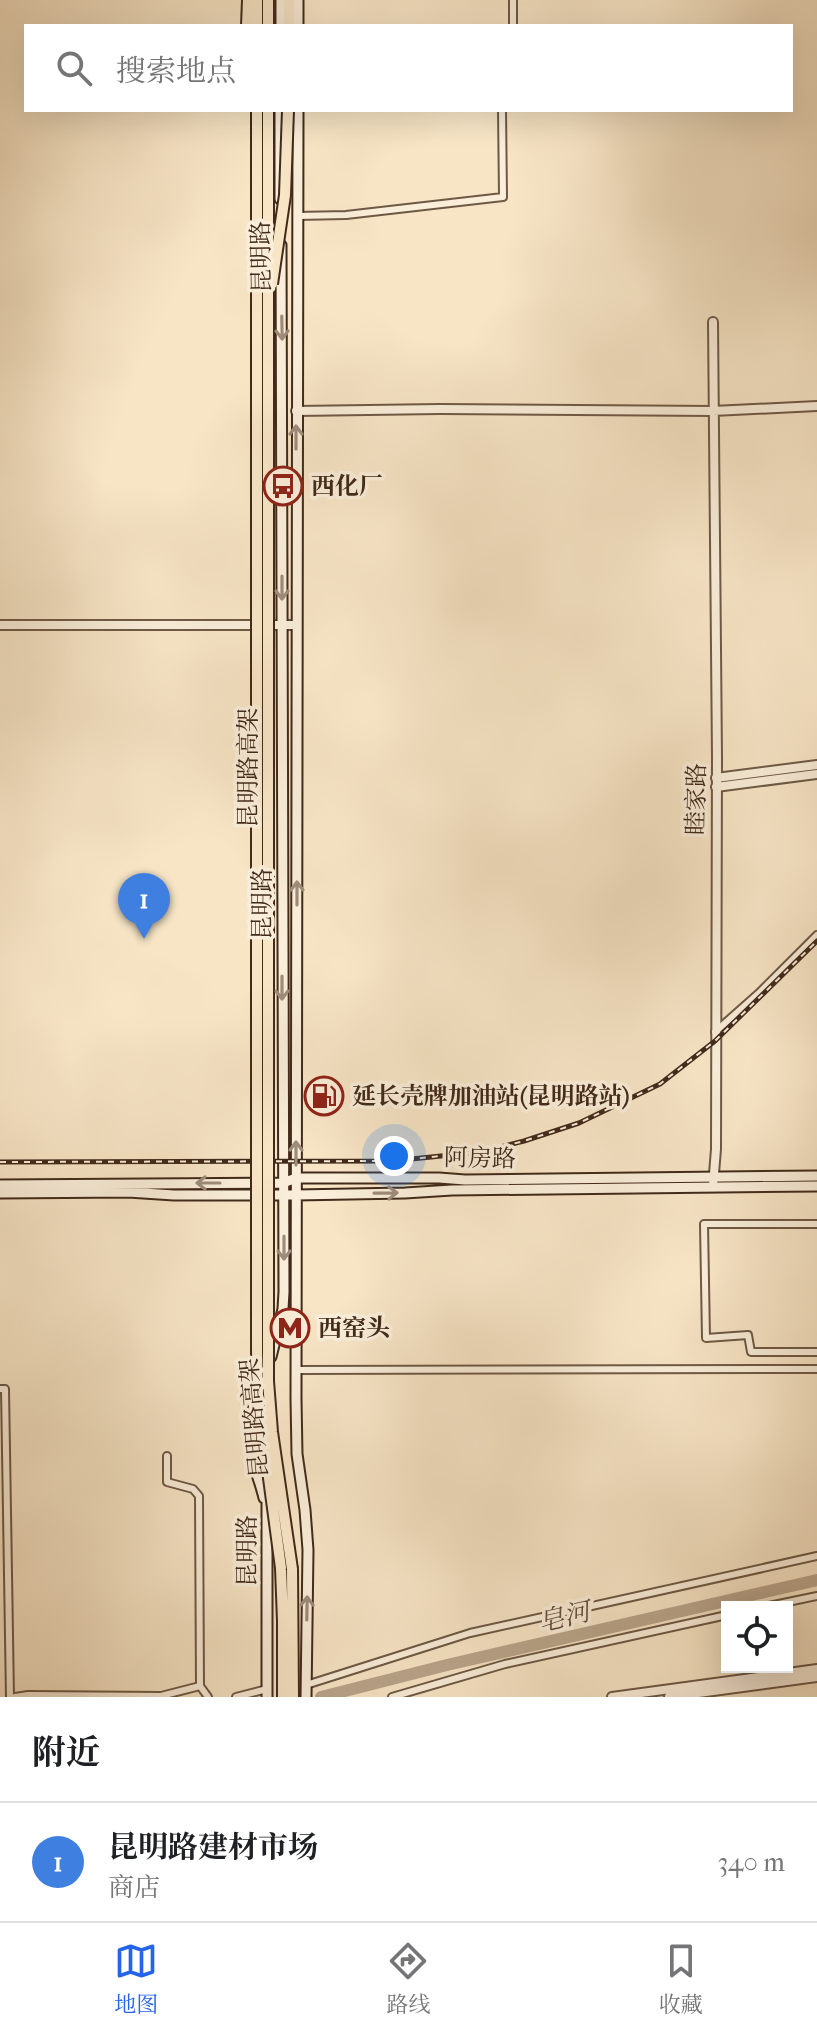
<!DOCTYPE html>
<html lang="zh">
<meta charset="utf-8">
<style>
body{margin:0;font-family:"IM FELL French Canon","Noto Serif SC",serif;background:#f6f6f6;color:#202124}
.controls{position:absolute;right:24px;bottom:24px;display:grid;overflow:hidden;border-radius:0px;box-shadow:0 8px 32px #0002}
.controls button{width:72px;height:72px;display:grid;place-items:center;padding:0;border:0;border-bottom:2px solid #e0e0e0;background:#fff;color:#202124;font:40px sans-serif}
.you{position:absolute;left:394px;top:1156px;width:28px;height:28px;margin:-20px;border:6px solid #fff;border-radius:50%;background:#1a73e8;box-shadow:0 0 0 12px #1a73e833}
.badge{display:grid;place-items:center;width:52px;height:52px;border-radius:50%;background:#2563eb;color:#fff;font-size:26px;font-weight:700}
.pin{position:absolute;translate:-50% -66px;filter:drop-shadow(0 2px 4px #0008)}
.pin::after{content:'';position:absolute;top:42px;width:28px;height:24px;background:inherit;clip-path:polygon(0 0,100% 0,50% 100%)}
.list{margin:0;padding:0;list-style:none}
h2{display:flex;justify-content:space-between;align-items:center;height:104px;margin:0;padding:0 32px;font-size:34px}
h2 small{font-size:26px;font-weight:400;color:#757577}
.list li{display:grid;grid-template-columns:52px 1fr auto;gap:24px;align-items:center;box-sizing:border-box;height:120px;padding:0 32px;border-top:2px solid #e0e0e0}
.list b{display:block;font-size:30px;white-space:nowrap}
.list p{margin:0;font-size:26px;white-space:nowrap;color:#757577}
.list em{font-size:26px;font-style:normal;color:#757577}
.icon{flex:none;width:44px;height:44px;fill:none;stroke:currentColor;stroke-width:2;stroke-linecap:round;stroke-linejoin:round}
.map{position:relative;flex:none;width:817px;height:1697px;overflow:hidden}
.search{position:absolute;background:#fff;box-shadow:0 8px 32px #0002;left:24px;right:24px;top:24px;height:88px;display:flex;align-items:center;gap:20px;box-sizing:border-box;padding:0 28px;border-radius:0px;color:#757577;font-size:30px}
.sheet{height:224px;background:#fff}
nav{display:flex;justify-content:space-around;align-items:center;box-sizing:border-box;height:112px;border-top:2px solid #e0e0e0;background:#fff;font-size:22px;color:#757577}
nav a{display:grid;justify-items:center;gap:4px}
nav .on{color:#2563eb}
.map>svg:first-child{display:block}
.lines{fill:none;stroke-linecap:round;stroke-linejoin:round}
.river{stroke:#b9a58c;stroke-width:12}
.minor-casing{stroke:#6e5945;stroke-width:10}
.tertiary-casing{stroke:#6e5945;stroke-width:12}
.secondary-casing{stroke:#412a1a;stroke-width:13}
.trunk-casing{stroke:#412a1a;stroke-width:14}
.minor{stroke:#faeeda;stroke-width:6}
.tertiary{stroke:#faeeda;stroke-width:8}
.secondary{stroke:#faeeda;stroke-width:9}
.trunk{stroke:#f7e5c6;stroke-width:10}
.rail-casing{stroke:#412a1a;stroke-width:5}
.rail{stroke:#faeeda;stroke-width:2;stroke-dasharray:6;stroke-linecap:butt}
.trunk-bridge-casing{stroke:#412a1a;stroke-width:14;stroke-linecap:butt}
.trunk-bridge{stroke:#f7e5c6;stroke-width:10}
.oneway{stroke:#9e8c7a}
.labels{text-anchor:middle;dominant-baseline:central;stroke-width:7;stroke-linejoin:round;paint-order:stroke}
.street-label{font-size:24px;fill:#412a1a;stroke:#faeeda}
.poi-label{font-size:24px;font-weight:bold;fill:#412a1a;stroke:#faeeda;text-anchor:start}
.water-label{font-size:26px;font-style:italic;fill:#654f3c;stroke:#faeeda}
</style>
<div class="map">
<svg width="817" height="1697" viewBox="0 0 817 1697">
<rect width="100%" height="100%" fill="#f7e5c6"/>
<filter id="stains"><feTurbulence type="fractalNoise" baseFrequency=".0025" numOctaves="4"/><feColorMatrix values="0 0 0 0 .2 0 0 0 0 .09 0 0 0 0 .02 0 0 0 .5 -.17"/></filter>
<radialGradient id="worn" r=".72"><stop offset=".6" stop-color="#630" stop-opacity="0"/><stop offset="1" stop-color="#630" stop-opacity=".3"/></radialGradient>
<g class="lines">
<path class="river" d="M321,1697L447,1665L817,1580"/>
<defs>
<path id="minor" d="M513,0V26
M297,216L346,215L503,197L502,110
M715,1032L759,993L817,935
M817,1224H704L706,1338L748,1335L751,1352H817
M296,1370L817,1369
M0,1389H5L10,1697
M764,1607L817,1596
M306,1685L470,1633L817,1556
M200,1686L208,1697
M15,1697L28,1695L161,1696L200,1686L199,1496L193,1489L167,1482V1456
M236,1697L267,1689
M392,1697L505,1664L727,1615"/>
<path id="tertiary" d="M713,322L717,757L716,1149L713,1186
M296,411L440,409L713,411L817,406
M0,625H296
M716,778L817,765
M716,787L817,774
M612,1697L817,1669
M669,1697L817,1677"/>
<path id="secondary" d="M281,26V0
M298,26V0
M298,110L296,1399L297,1454L305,1510L308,1550L306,1697
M280,199V110
M0,1185L283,1183L296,1178H439L465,1180L817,1176
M0,1193L128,1192L174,1195H296L405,1193L452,1190L817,1186
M271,1357L283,1309L284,1292L281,245
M258,1391C250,1413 249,1438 253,1461C256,1473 261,1485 264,1498
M267,1697V1492"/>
<path id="trunk" d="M257,0V26
M268,0V26
M247,26L248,0
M289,26V0
M281,1568L283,1621V1697
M292,1569L293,1697"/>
</defs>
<use href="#minor" class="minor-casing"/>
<use href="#tertiary" class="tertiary-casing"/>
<use href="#secondary" class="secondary-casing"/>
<use href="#trunk" class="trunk-casing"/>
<use href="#minor" class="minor"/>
<use href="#tertiary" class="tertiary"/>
<use href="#secondary" class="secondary"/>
<use href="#trunk" class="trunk"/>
<defs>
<path id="rail" d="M0,1162L392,1161L480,1152L524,1141L579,1123L660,1084L715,1041L817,941"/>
</defs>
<use href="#rail" class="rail-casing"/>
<use href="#rail" class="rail"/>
<defs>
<path id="trunk-bridge" d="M257,110V1351L258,1396L281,1568
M268,110V1381L272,1432L292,1569
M272,284L285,195L288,110"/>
</defs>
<use href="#trunk-bridge" class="trunk-bridge-casing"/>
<use href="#trunk-bridge" class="trunk-bridge"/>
</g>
<defs><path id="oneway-shaft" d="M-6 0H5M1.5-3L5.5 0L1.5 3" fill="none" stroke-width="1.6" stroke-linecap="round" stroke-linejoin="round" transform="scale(2)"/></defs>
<g class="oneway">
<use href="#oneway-shaft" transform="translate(282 328) rotate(89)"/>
<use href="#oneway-shaft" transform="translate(296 437) rotate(-90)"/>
<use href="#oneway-shaft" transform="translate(282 588) rotate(90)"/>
<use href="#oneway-shaft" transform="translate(297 893) rotate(-90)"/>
<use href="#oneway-shaft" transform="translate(282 988) rotate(90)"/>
<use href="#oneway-shaft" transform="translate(296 1153) rotate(-90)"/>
<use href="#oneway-shaft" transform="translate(208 1183) rotate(180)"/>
<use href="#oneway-shaft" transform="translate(386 1193) rotate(-1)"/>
<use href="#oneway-shaft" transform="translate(284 1248) rotate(90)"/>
<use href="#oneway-shaft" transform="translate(307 1608) rotate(-89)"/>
</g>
<defs>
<symbol id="bus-ring" viewBox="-11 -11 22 22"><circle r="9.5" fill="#faeeda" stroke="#8f2418" stroke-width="1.5"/><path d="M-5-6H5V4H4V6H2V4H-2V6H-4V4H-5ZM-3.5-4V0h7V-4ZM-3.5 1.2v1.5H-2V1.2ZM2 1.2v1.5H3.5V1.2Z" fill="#8f2418"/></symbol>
<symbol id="fuel-ring" viewBox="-11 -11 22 22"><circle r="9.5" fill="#faeeda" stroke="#8f2418" stroke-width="1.5"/><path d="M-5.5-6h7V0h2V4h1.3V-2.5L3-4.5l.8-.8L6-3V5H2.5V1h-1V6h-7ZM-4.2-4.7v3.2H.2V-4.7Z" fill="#8f2418"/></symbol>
<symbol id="metro-ring" viewBox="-11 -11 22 22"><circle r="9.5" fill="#faeeda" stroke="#8f2418" stroke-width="1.5"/><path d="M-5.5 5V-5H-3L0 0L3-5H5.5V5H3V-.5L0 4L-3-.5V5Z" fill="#8f2418"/></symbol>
</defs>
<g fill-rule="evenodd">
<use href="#bus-ring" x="261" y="464" width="44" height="44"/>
<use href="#fuel-ring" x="302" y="1074" width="44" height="44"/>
<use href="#metro-ring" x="268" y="1306" width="44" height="44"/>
</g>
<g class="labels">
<g class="street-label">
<text transform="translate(261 257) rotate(-91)">昆明路</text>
<text transform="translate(248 768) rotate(-90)">昆明路高架</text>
<text transform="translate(696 799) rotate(-89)">睦家路</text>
<text transform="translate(262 904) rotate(-90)">昆明路</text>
<text transform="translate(480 1158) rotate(1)">阿房路</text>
<text transform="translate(254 1418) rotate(-95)">昆明路高架</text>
<text transform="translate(247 1551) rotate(-90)">昆明路</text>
</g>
<g class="poi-label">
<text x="311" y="486">西化厂</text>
<text x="352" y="1096">延长壳牌加油站(昆明路站)</text>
<text x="318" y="1328">西窑头</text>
</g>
<g class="water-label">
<text transform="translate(564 1617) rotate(-13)">皂河</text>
</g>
</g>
<rect width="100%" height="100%" filter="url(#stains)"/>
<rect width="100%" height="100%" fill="url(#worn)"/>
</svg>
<div class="controls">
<button><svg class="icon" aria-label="locate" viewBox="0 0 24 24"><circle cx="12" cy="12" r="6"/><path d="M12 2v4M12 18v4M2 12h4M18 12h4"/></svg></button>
</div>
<div class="you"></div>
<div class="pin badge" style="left:144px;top:939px;background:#3f7fe0">1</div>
<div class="search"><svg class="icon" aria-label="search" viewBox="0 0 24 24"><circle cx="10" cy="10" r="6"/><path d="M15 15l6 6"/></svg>搜索地点</div>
</div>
<section class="sheet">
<h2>附近<small></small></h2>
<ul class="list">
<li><span class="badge" style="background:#3f7fe0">1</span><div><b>昆明路建材市场</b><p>商店</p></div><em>340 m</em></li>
</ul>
</section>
<nav>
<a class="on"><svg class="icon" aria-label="map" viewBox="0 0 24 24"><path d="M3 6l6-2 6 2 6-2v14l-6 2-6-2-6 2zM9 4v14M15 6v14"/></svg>地图</a>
<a><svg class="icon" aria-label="directions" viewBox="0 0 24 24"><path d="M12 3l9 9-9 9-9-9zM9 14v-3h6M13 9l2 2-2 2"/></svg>路线</a>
<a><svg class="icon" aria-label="saved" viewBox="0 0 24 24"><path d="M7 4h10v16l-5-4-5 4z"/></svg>收藏</a>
</nav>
